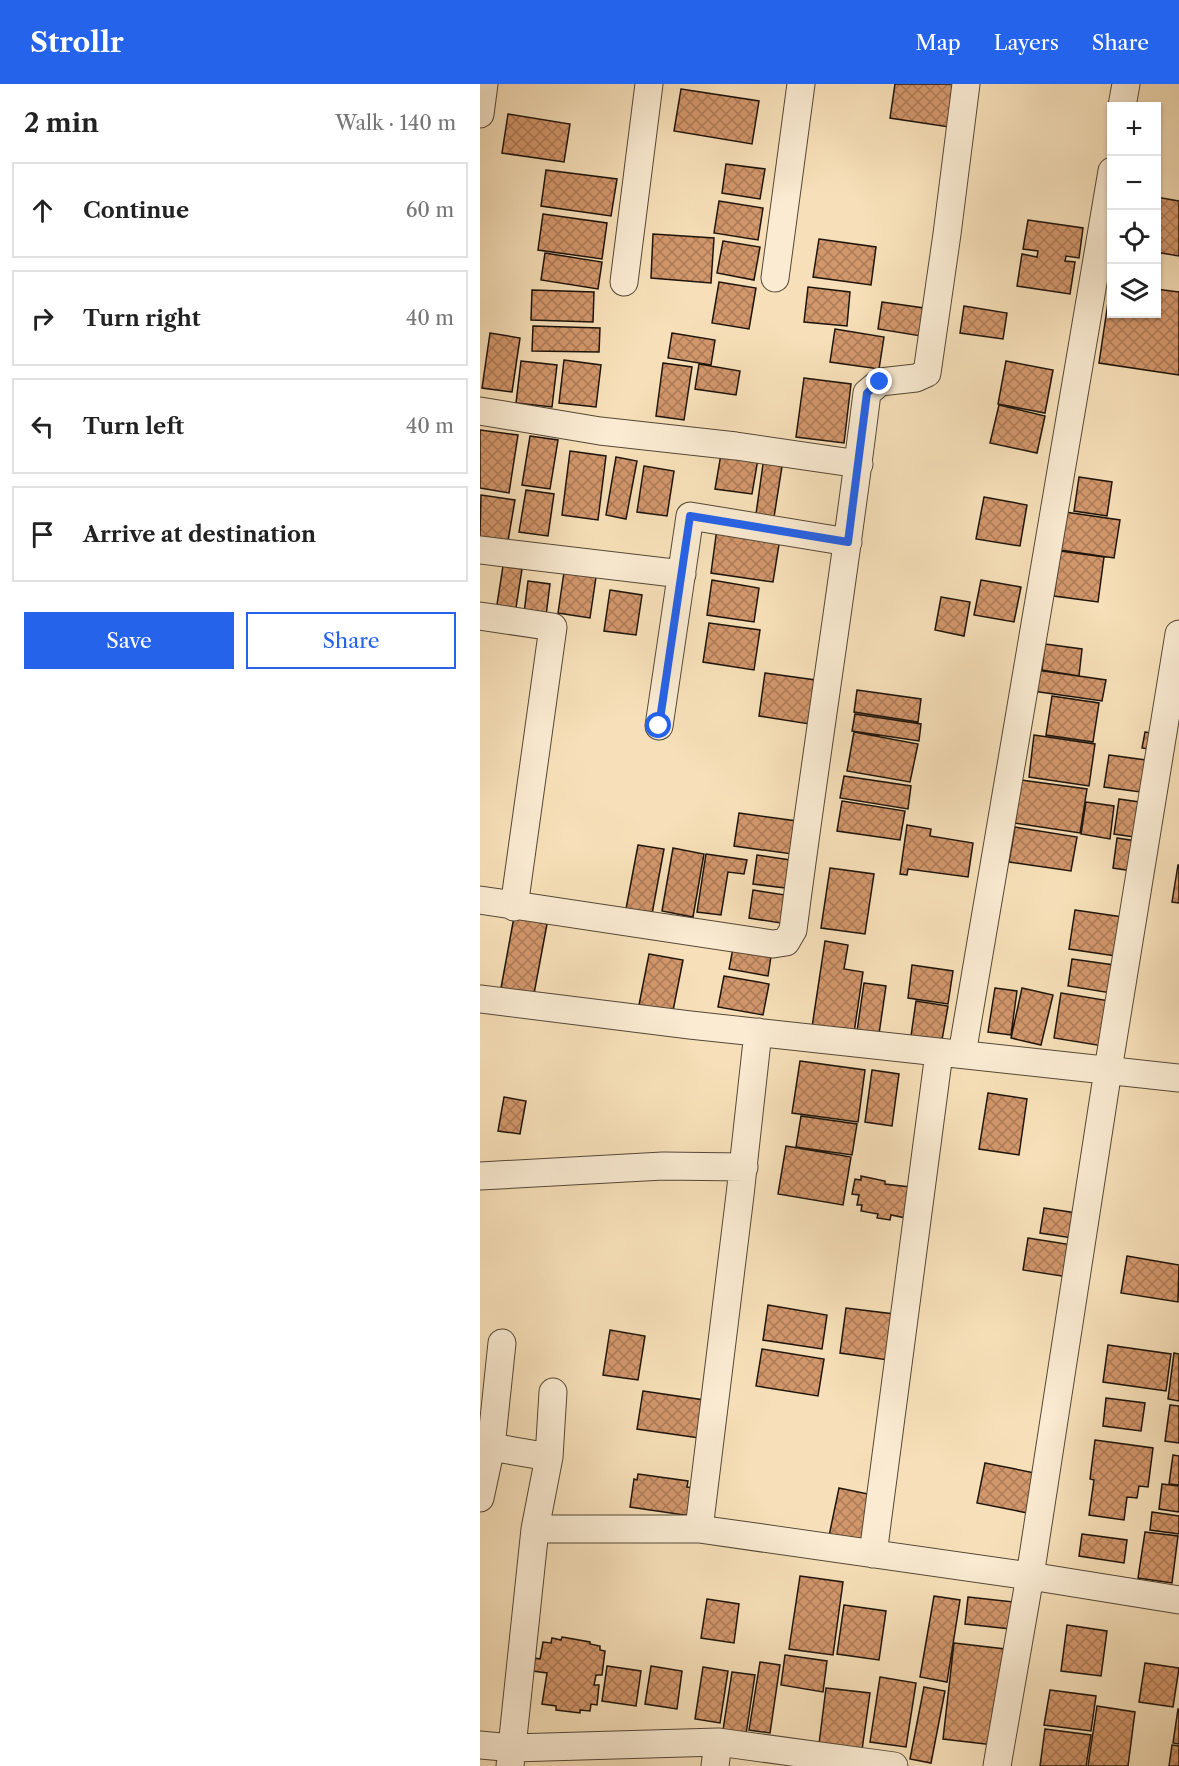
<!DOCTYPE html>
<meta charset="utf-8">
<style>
body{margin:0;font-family:"Libre Caslon Text",serif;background:#f2f2f2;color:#222}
.controls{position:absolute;right:18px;top:18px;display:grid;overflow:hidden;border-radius:0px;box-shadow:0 2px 4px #0004}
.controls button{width:54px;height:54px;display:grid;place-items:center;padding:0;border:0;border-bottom:2px solid #e0e0e0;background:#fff;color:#222;font:30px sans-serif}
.stop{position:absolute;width:18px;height:18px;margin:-14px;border:4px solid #2563eb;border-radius:50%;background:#fff}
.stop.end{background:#2563eb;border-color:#fff;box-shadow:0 2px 6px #0008}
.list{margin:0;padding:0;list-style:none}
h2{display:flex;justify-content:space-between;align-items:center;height:78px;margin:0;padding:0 24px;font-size:26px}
h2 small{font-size:20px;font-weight:400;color:#767676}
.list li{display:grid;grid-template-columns:39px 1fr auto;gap:18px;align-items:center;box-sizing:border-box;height:96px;margin:0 12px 12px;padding:0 12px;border:2px solid #e0e0e0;border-radius:0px}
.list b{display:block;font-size:22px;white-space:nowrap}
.list em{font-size:20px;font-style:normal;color:#767676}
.actions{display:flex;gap:12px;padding:18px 24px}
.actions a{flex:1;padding:14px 0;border:2px solid #2563eb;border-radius:0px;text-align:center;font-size:21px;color:#2563eb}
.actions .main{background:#2563eb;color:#fff}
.icon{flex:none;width:33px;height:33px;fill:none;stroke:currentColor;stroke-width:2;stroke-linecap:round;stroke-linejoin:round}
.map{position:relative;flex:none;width:699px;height:1682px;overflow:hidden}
header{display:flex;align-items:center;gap:36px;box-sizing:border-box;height:84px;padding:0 30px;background:#2563eb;color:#fff}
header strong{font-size:28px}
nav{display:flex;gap:33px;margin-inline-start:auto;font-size:21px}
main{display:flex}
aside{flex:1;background:#fff}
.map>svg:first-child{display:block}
.building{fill:url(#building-cross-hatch);stroke:#1e140b;stroke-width:1.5}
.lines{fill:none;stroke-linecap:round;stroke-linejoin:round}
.minor-casing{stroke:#544736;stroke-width:29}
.minor{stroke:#faebd2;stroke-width:27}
.route{stroke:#2563eb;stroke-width:8}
</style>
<header>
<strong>Strollr</strong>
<nav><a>Map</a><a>Layers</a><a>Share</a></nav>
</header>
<main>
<aside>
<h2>2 min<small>Walk · 140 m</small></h2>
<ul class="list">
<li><svg class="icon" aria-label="ahead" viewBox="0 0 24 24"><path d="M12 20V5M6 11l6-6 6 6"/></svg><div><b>Continue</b></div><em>60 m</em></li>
<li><svg class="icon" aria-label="right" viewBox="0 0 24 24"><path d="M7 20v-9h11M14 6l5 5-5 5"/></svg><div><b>Turn right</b></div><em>40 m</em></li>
<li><svg class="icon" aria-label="left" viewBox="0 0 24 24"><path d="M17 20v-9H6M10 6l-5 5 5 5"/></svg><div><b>Turn left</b></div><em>40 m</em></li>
<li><svg class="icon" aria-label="arrive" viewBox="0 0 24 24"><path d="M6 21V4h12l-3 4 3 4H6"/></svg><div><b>Arrive at destination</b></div></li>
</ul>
<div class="actions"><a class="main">Save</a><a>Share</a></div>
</aside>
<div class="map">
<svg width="699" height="1682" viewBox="0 0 699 1682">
<defs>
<pattern id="building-cross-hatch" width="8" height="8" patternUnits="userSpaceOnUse" patternTransform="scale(1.5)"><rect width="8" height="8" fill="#d3976c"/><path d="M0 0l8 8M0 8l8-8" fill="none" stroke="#ab7a57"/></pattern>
</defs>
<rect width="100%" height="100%" fill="#f7e0b9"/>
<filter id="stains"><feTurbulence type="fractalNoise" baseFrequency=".00333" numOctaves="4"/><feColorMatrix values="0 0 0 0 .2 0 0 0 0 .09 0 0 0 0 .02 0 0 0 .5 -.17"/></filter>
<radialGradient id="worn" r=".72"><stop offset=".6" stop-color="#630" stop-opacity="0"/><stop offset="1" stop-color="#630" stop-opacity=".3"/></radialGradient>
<path class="building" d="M415,0H475L469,43L410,34Z
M201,5L279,17L272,60L194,47Z
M28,30L90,40L84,78L22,69Z
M246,80L285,85L280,115L242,109Z
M66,86L137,95L131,132L61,122Z
M676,113L699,117V172L676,168Z
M239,117L283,124L278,156L234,149Z
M63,130L127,139L122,175L58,166Z
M548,136L603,144L599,174L586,172L585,177L595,178L590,210L537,202L542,170L557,173L558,167L543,165Z
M173,150L234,154L231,199L171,194Z
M339,155L396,163L391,201L333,193Z
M243,157L280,163L274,196L237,189Z
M65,169L122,178L118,205L61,196Z
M239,198L276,204L269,245L232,239Z
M631,198L632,230H676V205L699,208V291L619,279Z
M328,203L370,208L367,242L324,238Z
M52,206L114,208L113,238L51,236Z
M402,218L451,225L447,253L398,245Z
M484,222L527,229L523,255L480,249Z
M53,242L120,244L119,268L52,267Z
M355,245L404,253L399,285L350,278Z
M10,249L40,254L32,308L2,304Z
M192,249L235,256L231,281L188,274Z
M84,276L121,281L116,323L79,319Z
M41,277L77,281L72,323L36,319Z
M526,277L573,286L565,329L518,320Z
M183,279L212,283L204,336L176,332Z
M219,280L260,287L256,311L215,305Z
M324,294L371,300L364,359L316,353Z
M519,321L565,332L557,369L510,359Z
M0,346L38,351L29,409L0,404Z
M50,352L78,356L70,405L42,401Z
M90,367L126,372L118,436L82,431Z
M241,370L278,375L272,410L235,405Z
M136,373L157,377L146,435L126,431Z
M284,373L303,376L294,433L276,430Z
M164,382L194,387L187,432L157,428Z
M599,393L632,398L627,432L594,427Z
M46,406L74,410L68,452L39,448Z
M1,411L35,416L28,457L0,453Z
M504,413L547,421L540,462L496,455Z
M585,428L640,436L634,474L580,466Z
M237,444L300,454L293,498L231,489Z
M580,467L624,473L618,518L574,512Z
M23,482L42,485L35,530L16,527Z
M84,488L116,493L110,534L78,529Z
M232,496L279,504L274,538L227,531Z
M501,496L541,503L534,538L494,531Z
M48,497L70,500L66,532L44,529Z
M130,506L162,511L156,551L124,547Z
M461,513L490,518L484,552L455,546Z
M229,539L280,546L274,586L223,578Z
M565,560L602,565L599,592L562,586Z
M556,586L626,596L622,617L553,607Z
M285,589L343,597L336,641L279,632Z
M377,606L441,615L438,638L374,628Z
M572,612L619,619L613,658L566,651Z
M375,630L441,640L439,657L372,647Z
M374,648L438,660L430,698L367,687Z
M665,648L690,652L687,668L662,664Z
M554,651L615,660L609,702L549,693Z
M629,671L673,677L668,709L624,703Z
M364,692L431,702L428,725L360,714Z
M541,696L607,705L600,749L535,739Z
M639,715L673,720L668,755L634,750Z
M362,717L425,727L420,756L357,747Z
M606,718L634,722L630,755L601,750Z
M259,729L317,737L312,770L254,762Z
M427,741L451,745L450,752L493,759L488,793L428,785L427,791L420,790Z
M535,743L597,753L591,787L529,778Z
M637,754L670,759L665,789L633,784Z
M158,761L184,765L172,830L146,825Z
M193,764L224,770L213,833L182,827Z
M226,770L267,776L264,790L248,788L241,831L217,828Z
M277,771L317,777L313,805L273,800Z
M698,781H699V819L692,818Z
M350,784L394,790L385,850L341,844Z
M273,806L312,812L307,840L269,834Z
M595,826L656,835L649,874L589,865Z
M34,833L67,840L54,910L21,904Z
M345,857L368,861L364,885L383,888L374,949L332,943Z
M254,859L292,866L288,892L249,885Z
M169,870L203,876L193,927L159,921Z
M592,875L641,882L637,910L588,902Z
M432,881L473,887L468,920L428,914Z
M244,892L289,900L283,931L238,923Z
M384,899L406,902L399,950L377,947Z
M515,904L537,907L531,951L508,948Z
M542,904L573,911L561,961L531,954Z
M581,909L636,918L629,963L574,954Z
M436,917L468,922L462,956L431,952Z
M320,977L385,986L378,1038L312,1029Z
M392,986L419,990L412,1042L385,1038Z
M508,1009L547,1015L539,1071L499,1065Z
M24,1013L46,1017L40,1050L18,1047Z
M321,1032L377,1040L372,1071L316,1063Z
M306,1062L371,1073L363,1121L298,1110Z
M381,1092L405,1097V1100L430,1103L426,1134L411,1131L410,1136L397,1134L398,1130L381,1127L382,1121H377L379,1111L372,1110L375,1095L381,1096Z
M564,1124L603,1130L599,1155L560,1149Z
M548,1154L599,1162L594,1194L543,1186Z
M647,1172L699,1181L698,1218L641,1209Z
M288,1221L347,1231L342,1265L283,1256Z
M366,1224L414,1230L408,1276L360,1269Z
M130,1246L165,1252L158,1296L123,1291Z
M628,1261L691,1270L686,1307L623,1298Z
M282,1265L344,1275L338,1312L276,1302Z
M694,1269L699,1270V1317L688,1315Z
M163,1307L231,1317L226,1355L157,1345Z
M626,1314L665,1319L661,1347L623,1342Z
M690,1321L699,1322V1359L685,1357Z
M615,1356L673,1364L668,1403L659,1402L657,1414L647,1413L644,1436L609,1431L614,1396L610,1395Z
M693,1371L699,1372V1401L689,1400Z
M505,1379L565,1391L558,1431L497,1419Z
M158,1390L208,1397L207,1403L215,1404L211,1432L150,1423L154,1395L157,1396Z
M682,1400L699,1402V1428L679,1425Z
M359,1404L393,1411L383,1459L349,1452Z
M672,1428L699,1432V1450L670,1446Z
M665,1448L698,1452L692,1499L658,1494Z
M602,1450L647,1456L644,1479L599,1472Z
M320,1492L363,1498L353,1571L309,1565Z
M454,1512L480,1516L467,1598L440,1593Z
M488,1513L552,1520L549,1547L485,1540Z
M227,1515L259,1520L254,1559L221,1554Z
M364,1521L406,1527L399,1576L357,1570Z
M587,1541L627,1547L621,1592L581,1587Z
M82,1553L110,1558V1560L120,1562V1566L125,1567L122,1591H116L114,1601H119L117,1621L111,1620L110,1627L100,1626V1629L76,1626V1622L62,1620L67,1589L53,1587L55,1574L60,1575L63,1558L71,1559L72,1554L81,1556Z
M474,1559L534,1566L522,1662L463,1655Z
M305,1571L347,1577L343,1608L301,1601Z
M280,1578L300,1581L290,1649L269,1646Z
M665,1579L699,1584L693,1623L659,1618Z
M127,1582L161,1587L156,1622L122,1617Z
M171,1582L202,1587L197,1625L165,1620Z
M223,1583L248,1587L240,1639L215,1635Z
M252,1588L275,1591L266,1650L243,1646Z
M400,1593L436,1599L426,1663L390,1658Z
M444,1603L465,1607L451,1679L430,1675Z
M346,1604L390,1609L382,1666L339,1660Z
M570,1606L616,1612L611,1647L564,1641Z
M617,1622L655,1628L648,1682H608Z
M698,1625H699V1660L693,1659Z
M565,1645L611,1651L606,1682H560Z
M692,1661L699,1662V1682H689Z"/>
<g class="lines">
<defs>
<path id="minor" d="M642,22L646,0
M0,30L4,0
M295,194L321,0
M144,198L169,0
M0,327L120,347L256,362L379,380
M0,466L202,490
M0,532L73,543L34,823
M179,642L210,432L368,458
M0,816L293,860L306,858L313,846C336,667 365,488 387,309L400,298L436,294L447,289L467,150L486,0
M0,915L210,941L699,994
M482,970L632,87
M0,1092L183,1082L264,1083
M11,1363L22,1259
M0,1414L11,1363L69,1373
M55,1445L69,1373L73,1308
M219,1445L260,1111L278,948
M393,1470L459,969
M0,1661L33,1664L238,1658L414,1682
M30,1682L55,1445H219L550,1492L699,1516
M235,1682L238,1658
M517,1682L550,1492L628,986L699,550"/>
</defs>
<use href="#minor" class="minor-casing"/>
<use href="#minor" class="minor"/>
</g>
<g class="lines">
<path class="route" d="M179,642L210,432L368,458L387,309L400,298"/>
</g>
<rect width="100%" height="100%" filter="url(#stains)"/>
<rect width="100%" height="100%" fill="url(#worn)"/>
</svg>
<div class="controls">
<button>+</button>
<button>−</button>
<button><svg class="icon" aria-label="locate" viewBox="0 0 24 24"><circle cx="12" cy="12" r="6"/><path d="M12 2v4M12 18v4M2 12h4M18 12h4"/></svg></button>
<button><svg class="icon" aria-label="layers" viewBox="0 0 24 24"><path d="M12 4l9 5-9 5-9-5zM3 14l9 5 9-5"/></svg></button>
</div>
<div class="stop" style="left:179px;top:642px"></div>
<div class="stop end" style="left:400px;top:298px"></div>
</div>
</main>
